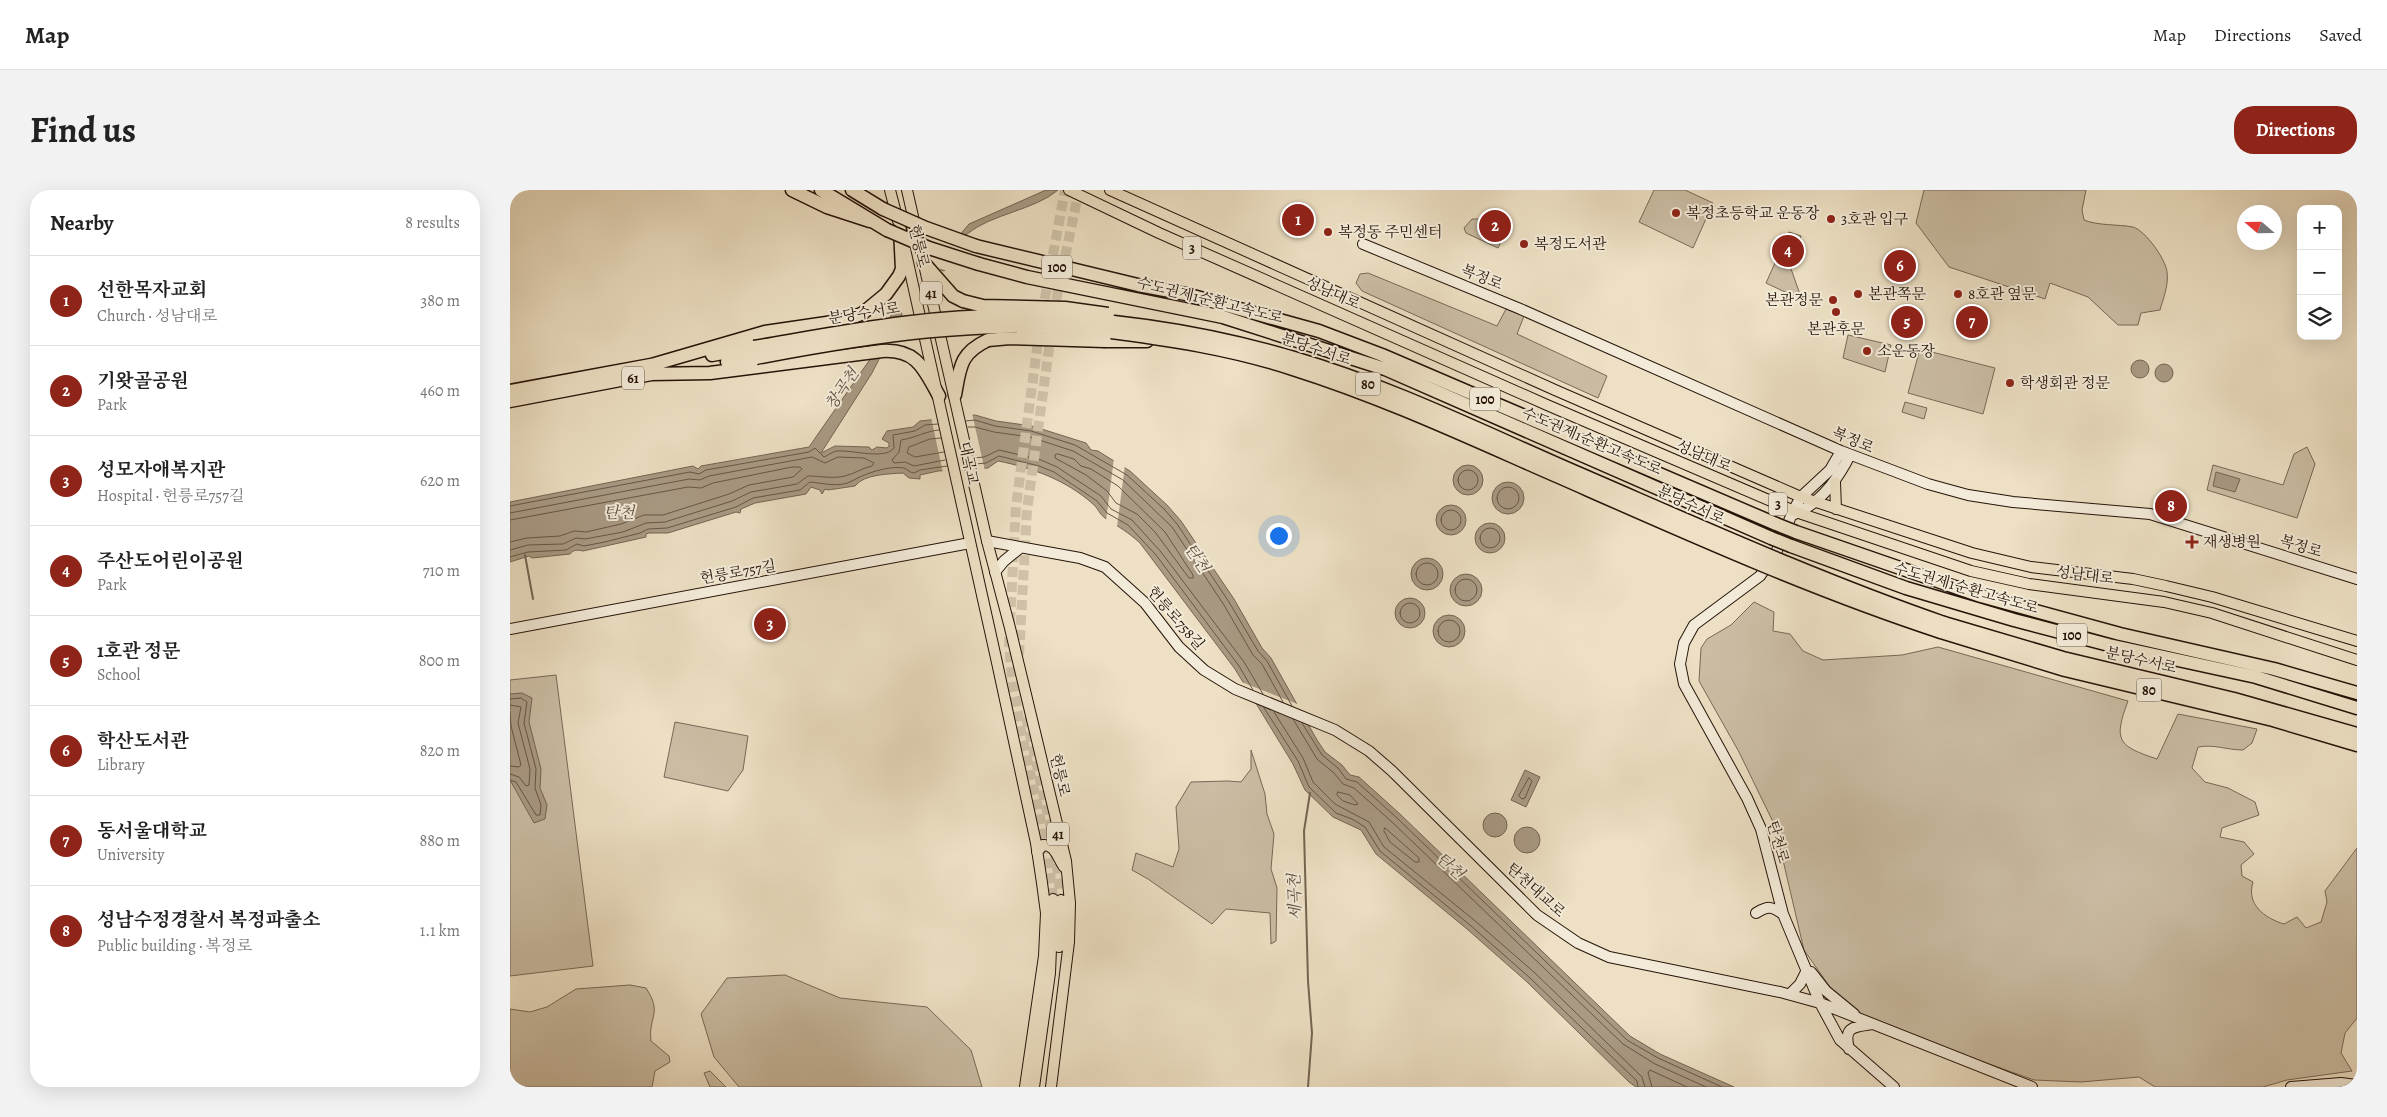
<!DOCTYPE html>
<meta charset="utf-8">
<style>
body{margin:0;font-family:Alegreya,"Noto Serif KR",serif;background:#f2f2f2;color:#222}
.controls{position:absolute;right:15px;top:15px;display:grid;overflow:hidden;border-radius:10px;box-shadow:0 5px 20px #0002}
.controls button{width:45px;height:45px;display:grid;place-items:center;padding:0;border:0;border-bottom:1px solid #e0e0e0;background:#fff;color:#222;font:25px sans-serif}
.compass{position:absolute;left:1727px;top:15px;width:45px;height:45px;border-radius:50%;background:#fff;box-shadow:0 5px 20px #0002;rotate:290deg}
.you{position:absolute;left:768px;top:345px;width:18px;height:18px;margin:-12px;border:4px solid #fff;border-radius:50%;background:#1a73e8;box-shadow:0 0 0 8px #1a73e833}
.badge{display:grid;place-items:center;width:32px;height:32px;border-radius:50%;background:#8f2418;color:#fff;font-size:16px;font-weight:700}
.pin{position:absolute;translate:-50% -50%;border:2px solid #fff;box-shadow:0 1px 5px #0006}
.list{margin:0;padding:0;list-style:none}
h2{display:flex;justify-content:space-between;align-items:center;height:65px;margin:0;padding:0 20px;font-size:21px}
h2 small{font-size:16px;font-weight:400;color:#767676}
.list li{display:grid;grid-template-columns:32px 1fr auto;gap:15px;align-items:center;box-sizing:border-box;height:90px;padding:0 20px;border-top:1px solid #e0e0e0}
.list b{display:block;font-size:19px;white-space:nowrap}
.list p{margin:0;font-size:16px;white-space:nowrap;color:#767676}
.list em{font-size:16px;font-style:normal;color:#767676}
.icon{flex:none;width:28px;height:28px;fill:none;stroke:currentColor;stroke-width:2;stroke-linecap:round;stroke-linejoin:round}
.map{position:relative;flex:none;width:1847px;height:897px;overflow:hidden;border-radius:20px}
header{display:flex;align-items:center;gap:30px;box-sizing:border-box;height:70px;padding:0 25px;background:#fff;border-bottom:1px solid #e0e0e0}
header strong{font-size:24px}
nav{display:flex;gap:28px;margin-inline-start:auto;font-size:18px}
.intro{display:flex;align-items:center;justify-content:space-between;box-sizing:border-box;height:120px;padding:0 30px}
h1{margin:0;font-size:35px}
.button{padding:12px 22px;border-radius:20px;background:#8f2418;color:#fff;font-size:18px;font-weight:700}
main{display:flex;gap:30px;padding:0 30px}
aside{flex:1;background:#fff;border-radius:20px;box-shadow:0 5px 20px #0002}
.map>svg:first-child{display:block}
.green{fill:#cbbda4;stroke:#786856}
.water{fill:#a99a84;stroke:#746452}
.pier{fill:#ede0c4}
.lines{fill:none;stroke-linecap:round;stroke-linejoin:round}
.shore{stroke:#675646;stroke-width:1}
.stream{stroke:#746452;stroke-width:2}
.primary-tunnel{stroke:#cfc1a8;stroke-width:10;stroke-dasharray:10 5;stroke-linecap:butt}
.secondary-casing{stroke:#251308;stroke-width:12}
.primary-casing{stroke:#251308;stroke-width:12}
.highway-casing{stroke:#251308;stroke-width:15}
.secondary{stroke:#f3ebd9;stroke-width:10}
.primary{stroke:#ede0c4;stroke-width:10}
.highway{stroke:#ede0c4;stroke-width:12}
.highway-bridge-casing{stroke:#251308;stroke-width:15;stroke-linecap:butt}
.highway-bridge{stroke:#ede0c4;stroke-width:12}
.poi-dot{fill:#8f2418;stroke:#f3ebd9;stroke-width:2}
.labels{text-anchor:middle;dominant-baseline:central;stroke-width:4;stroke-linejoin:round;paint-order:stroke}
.shield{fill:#f3ebd9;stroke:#635447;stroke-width:1}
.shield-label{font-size:14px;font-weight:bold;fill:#251308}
.poi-label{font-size:15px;fill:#251308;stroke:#f3ebd9;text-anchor:start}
.street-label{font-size:15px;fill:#251308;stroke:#f3ebd9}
.water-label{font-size:16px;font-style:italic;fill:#605040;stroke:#f3ebd9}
</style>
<header>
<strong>Map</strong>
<nav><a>Map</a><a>Directions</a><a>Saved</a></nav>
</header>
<div class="intro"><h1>Find us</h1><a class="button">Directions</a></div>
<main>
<aside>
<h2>Nearby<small>8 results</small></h2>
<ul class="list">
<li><span class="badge">1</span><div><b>선한목자교회</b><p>Church · 성남대로</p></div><em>380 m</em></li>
<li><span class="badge">2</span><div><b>기왓골공원</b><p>Park</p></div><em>460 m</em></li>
<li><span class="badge">3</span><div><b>성모자애복지관</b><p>Hospital · 헌릉로757길</p></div><em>620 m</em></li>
<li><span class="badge">4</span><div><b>주산도어린이공원</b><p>Park</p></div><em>710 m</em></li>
<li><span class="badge">5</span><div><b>1호관 정문</b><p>School</p></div><em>800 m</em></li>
<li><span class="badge">6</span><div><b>학산도서관</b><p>Library</p></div><em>820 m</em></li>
<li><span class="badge">7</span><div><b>동서울대학교</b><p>University</p></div><em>880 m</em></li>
<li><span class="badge">8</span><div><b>성남수정경찰서 복정파출소</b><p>Public building · 복정로</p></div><em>1.1 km</em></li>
</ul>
</aside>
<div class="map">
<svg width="1847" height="897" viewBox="0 0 1847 897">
<rect width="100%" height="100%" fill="#ede0c4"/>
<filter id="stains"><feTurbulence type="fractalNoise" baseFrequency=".004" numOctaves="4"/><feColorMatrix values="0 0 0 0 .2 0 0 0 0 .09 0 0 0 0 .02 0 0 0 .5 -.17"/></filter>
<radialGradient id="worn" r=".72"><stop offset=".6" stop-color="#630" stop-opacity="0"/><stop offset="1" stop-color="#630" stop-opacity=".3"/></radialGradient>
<path class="green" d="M1144,0H1175L1203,13L1183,58L1129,32Z
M1414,0H1576L1572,20L1574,30C1589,36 1607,34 1623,37C1636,41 1656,70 1657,82C1659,95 1653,109 1650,120L1631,123L1628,135H1608L1578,107L1540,93L1535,109L1439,77L1406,33Z
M962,29H991L1000,33L988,58L956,43L954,38Z
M1279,42L1291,46L1280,76L1292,110L1256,93Z
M858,83L987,136L996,119L1014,126L1007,144L1097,186L1088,208L852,101L846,93L850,84Z
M1338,145L1381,155L1375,182L1333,168Z
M1410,159L1485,178L1473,224L1398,203Z
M1395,212L1417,218L1414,229L1392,222Z
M1797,257L1805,274L1787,328L1697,300L1703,275L1773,295L1784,264Z
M1244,412L1264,422L1263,441L1280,444L1293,461L1313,470L1392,465L1428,457L1618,511C1603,551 1608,556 1647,569L1668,524L1747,539L1742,553L1733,560C1717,560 1704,554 1688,557L1682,578L1695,592L1718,598L1745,612L1749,625L1712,638L1710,647L1734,652L1744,664L1731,675L1732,686L1743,692C1736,714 1754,728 1774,734L1787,727L1796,738L1811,732L1817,712L1815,701L1847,658V828L1835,843L1831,863L1842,881L1777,890L1753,897H1645L1629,887L1571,892L1524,890L1367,834L1327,807L1294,760L1265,636L1229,562L1189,491L1191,458L1197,449L1221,435Z
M46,485L83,776L0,786V490Z
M165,532L238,546L233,580L218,601L154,587Z
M741,560L755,604L757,624L764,644L761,679L767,698L766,751L761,754L760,723L716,719L702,734L638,689L622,680L626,663L663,677L669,659L666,617L681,592L718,591L731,592L741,579Z
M275,785L330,808L417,817L461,860L472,897H229L204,867L191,824L217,788Z
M120,795L136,798C153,824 138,826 141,851L159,866L160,872L145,881L142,897H0V819L20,822L37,817L66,799Z
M200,881L216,897H200L194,883Z"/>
<path class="water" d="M536,0H548C525,20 481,24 457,44C449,51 443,68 437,78L434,81L431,80L429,70L459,34Z
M386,118L390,119L392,124L362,183L311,263L325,256L359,257L362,260L367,257L377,258L379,256V253L372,249L377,241L403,237L410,231L465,225L486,231L522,236L576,253L581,260L588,261L620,281L657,315L671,331L724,409L752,458L761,468L807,550L815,562L832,575L840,585L849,587L890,624L1120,846L1150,864L1224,897H1126L1119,892L1017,792L957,739L866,664L851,640L823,627L795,600L783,574L725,479L630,353C618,342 609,337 595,328C590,325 588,318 583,314C556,290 523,278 488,271L478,278L428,281L410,285V289L399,288L393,283C379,284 354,284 345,296L318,300L315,299L312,304L310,300L301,297L296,304L245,313L231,319L230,323L226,322L158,343H139L136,344V347L73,361C68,360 64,359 60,364L22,368L19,366L0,372V312L183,276L188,279L191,276L299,257L363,165L383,121Z
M1621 179a9 9 0 1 1 18 0a9 9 0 1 1-18 0Z
M1645 183a9 9 0 1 1 18 0a9 9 0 1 1-18 0Z
M943 290a15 15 0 1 1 30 0a15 15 0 1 1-30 0Z
M1706,282L1730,289L1725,302L1703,296Z
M982 308a16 16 0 1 1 32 0a16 16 0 1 1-32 0Z
M926 330a15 15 0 1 1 30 0a15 15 0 1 1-30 0Z
M965 348a15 15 0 1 1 30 0a15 15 0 1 1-30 0Z
M901 384a16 16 0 1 1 32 0a16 16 0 1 1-32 0Z
M940 400a16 16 0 1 1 32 0a16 16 0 1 1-32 0Z
M885 423a15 15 0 1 1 30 0a15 15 0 1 1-30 0Z
M923 441a16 16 0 1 1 32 0a16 16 0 1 1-32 0Z
M12,503L22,508L19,532L31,579L30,598L37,615L35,629L24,633L0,590V504Z
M1015,580L1030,587L1016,617L1001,610Z
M973 635a12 12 0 1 1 24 0a12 12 0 1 1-24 0Z
M1004 650a13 13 0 1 1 26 0a13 13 0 1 1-26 0Z"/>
<path class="pier" d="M448,43L458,47L439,79L438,81L428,78L427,69Z
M462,223L475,281L433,283L421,227Z
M604,268L615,275L607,337L596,331Z
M729,491L790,515L802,536L742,512Z"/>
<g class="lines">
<path class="shore" d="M456,231L465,230L485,236L521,241L565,255L617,285L654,319L667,334L719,412L748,461L757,471L782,516
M458,237H465L484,242L520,247L563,261L613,290L662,337L714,415L743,465L752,474L773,512
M429,240C416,241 405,248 391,250L389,262L382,270L384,273L395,272L404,276L435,270
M431,248L420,249L399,257L397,263L405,267L434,262
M548,264L564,269L571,276L581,279L608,296L655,342L683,385V388H679L645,342L627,324L606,313L597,301L576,285L545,268V265Z
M464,268L474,267L489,260L531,270L547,277L591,306L601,319L622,330L651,362L734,472L753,504
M466,274L476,273L489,266L529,276L544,282L587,311L597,323L618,335L646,365L729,476L743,500
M948 290a10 10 0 1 1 20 0a10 10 0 1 1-20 0Z
M987 308a11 11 0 1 1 22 0a11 11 0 1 1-22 0Z
M0,316L180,282L189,284L196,280L299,262L305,258L314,267C319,265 323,261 328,261C343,260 375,270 384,258L383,245L405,241L415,235L428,234
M931 330a10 10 0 1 1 20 0a10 10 0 1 1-20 0Z
M0,323L179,289L190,290L199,286L302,267L315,273L328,267L354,268L364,273L362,276C352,278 344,284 335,286C322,289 311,286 298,286L287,294L241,302L222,311L155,332L136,333L113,342L75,349L66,348L53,354L18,355L0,360
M0,330L178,297L191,298L203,293L282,277H290L292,279L283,287L239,295L219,304L153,325H134L111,334L76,342L64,341L50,346L17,348L0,352
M970 348a10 10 0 1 1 20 0a10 10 0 1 1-20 0Z
M0,367L18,362L56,360L67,354L74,356L95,352L130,343L138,339L157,338L226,317L243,308L290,300L300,292C312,293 330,298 342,291C353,284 380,275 394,278C398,279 400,283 404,283L410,280L437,276
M906 384a11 11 0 1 1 22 0a11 11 0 1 1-22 0Z
M945 400a11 11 0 1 1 22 0a11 11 0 1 1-22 0Z
M890 423a10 10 0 1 1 20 0a10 10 0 1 1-20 0Z
M928 441a11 11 0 1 1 22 0a11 11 0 1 1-22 0Z
M0,509L11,508L17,512L14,533L26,579L25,598L31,615L30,625H26L6,592L0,590
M0,515L11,517L8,533L20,579L19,595L16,596L9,587L0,584
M754,518L788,571L799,597L826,623L842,629L855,637L870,661L960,735L1020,788L1127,891L1128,897
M764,522L793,568L803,592L825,614L859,632L874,657L964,730L1025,783L1132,887L1135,897
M0,523L1,536L11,575L9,577L0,576
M783,529L807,569L824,583L833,594L844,598L882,632L1113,854L1145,874L1196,897
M792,533L812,565L828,578L836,589L847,592L887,628L1117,850L1148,868L1212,897
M1019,588L1022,591L1015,608L1012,609L1009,606Z
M828,602L840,605L848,614L845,615L833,611L827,605Z
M875,638L909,668V672H905L880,652L874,641Z
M1142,897L1138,883L1140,880L1177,897"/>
<path class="stream" d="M15,365L23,409
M798,897L802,843L798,791L794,641L800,603"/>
<path class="primary-tunnel" d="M532,124L555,0
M543,125L569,0
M500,432L506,316L529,144
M499,447C502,536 535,620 543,709
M509,465L517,320L541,144
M516,527L544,652L551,710"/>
<defs>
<path id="secondary" d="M853,54L1008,118L1331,261L1418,294L1458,305L1503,312L1640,324L1847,389
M1331,261L1320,280L1291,307L1283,321L1266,363L1250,386L1184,435L1174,453L1170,474L1174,494L1237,608L1251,639L1273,724L1310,813L1522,897
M1282,325C1309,315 1328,289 1340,265
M477,351L570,368L595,377L635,413L669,457L694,480L725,499L825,540L859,561L882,581L1027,725L1068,753L1099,767L1270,802L1310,813L1330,850L1384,897
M485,382L494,371L510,358
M0,439L460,353
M1246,723C1258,716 1261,716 1273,724
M1301,782L1316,801L1344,824
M1280,804L1290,794L1296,782
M1339,859C1333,836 1344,837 1363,834
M1781,897L1831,893L1847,895"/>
<path id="primary" d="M380,0L388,31
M397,0L477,351L500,438L556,671L560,713L559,752L541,897
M559,0L649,43L1037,215L1289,323L1461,381L1519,394L1654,412L1702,423L1847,470
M600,0L1045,200L1291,307L1462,363L1521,377L1623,389L1656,396L1702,407L1847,451
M395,59L486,468L526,653L532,693L536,723L534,766L515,897
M1325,292L1326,319
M527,662L533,655C545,654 548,669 554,677
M549,757L551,710
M524,897L540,783L543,709"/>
<path id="highway" d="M282,0L317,17L360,31
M311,0L377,40
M342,0L373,19
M466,56L628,95L676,104L809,141L872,165L1266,334
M414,73L443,106L453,111
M469,74L517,87L713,127L875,179L1261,348
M595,151H637
M202,165L244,157
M217,172L246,168
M138,176L255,142L337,130L353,123L376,104L389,86L392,79L390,40
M140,184L200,183L372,161C407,159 414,179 429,206
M0,201L146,174
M445,205C450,177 450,163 478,150
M0,211L147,183
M1286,342L1471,406L1610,444L1764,479L1847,503
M1281,356L1396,398L1504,430L1599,455L1746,487L1847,518
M1434,433L1553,468L1724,509L1847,544
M1431,442L1555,480L1763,530L1847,555"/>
</defs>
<use href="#secondary" class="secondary-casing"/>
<use href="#primary" class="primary-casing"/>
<use href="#highway" class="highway-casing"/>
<use href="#secondary" class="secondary"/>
<use href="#primary" class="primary"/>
<use href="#highway" class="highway"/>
<defs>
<path id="highway-bridge" d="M373,19L416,38L466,56
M377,40L419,58L469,74
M453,111L473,116L555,118L598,124
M478,150L500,148L595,151
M244,157C333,142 421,124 512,126C603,128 696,142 784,168C880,196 971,241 1063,281C1186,334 1307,389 1434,433
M246,168C362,146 475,128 593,141C657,149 722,159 783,179C875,208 962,249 1049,287C1176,343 1300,399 1431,442
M1266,334L1286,342
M1261,348L1281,356"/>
</defs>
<use href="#highway-bridge" class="highway-bridge-casing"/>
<use href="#highway-bridge" class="highway-bridge"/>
</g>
<g class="poi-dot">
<circle cx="1166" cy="23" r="5"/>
<circle cx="1321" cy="29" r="5"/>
<circle cx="818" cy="42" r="5"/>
<circle cx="1014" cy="54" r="5"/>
<circle cx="1348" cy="104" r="5"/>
<circle cx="1448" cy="104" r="5"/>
<circle cx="1323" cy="110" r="5"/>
<circle cx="1326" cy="122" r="5"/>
<circle cx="1357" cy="161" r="5"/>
<circle cx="1500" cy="193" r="5"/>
<path d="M1679.5 344.5h5v5h5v5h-5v5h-5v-5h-5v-5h5z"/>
</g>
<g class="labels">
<g class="shield">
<rect x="673" y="46.5" width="18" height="23" rx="4"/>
<rect x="532" y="65.5" width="30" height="23" rx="4"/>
<rect x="410" y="91.5" width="22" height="23" rx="4"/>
<rect x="112" y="176.5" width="22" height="23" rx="4"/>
<rect x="845.5" y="182.5" width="25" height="23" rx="4"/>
<rect x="960" y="197.5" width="30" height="23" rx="4"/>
<rect x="1259" y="302.5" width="18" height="23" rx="4"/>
<rect x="1547" y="433.5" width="30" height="23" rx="4"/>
<rect x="1626.5" y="488.5" width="25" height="23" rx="4"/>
<rect x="537" y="632.5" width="22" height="23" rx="4"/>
</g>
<g class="shield-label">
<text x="682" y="58">3</text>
<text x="547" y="77">100</text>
<text x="421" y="103">41</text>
<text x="123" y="188">61</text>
<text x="858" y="194">80</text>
<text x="975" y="209">100</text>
<text x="1268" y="314">3</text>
<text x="1562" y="445">100</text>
<text x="1639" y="500">80</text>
<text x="548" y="644">41</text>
</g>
<g class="poi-label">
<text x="1176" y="23">복정초등학교 운동장</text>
<text x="1331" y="29">3호관 입구</text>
<text x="828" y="42">복정동 주민센터</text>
<text x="1024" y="54">복정도서관</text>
<text x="1358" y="104">본관쪽문</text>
<text x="1458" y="104">8호관 옆문</text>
<text x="1313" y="110" text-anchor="end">본관정문</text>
<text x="1326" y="139" text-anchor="middle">본관후문</text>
<text x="1367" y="161">소운동장</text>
<text x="1510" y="193">학생회관 정문</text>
<text x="1693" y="352">재생병원</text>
</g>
<g class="street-label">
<text transform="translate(409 56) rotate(76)">헌릉로</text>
<text transform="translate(972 87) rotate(22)">복정로</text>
<text transform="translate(823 103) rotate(24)">성남대로</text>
<text transform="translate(700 110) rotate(14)">수도권제1순환고속도로</text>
<text transform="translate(354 123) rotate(-9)">분당수서로</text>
<text transform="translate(806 159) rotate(18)">분당수서로</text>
<text transform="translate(1343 250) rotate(23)">복정로</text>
<text transform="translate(1082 251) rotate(23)">수도권제1순환고속도로</text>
<text transform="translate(1194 266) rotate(23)">성남대로</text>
<text transform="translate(459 273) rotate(78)">대곡교</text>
<text transform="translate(1181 315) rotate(24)">분당수서로</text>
<text transform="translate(1791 356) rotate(17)">복정로</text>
<text transform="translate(228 382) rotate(-10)">헌릉로757길</text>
<text transform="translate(1575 385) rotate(7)">성남대로</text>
<text transform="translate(1456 398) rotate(16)">수도권제1순환고속도로</text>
<text transform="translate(666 428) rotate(49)">헌릉로758길</text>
<text transform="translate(1631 470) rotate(13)">분당수서로</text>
<text transform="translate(550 585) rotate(77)">헌릉로</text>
<text transform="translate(1268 652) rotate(74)">탄천로</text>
<text transform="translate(1026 700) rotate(42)">탄천대교로</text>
</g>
<g class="water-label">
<text transform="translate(332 199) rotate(-56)">창곡천</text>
<text x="109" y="323">탄천</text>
<text transform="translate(687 368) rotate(56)">탄천</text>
<text transform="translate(940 676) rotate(42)">탄천</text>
<text transform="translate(785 707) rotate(-92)">세곡천</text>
</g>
</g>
<rect width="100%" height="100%" filter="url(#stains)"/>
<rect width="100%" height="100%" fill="url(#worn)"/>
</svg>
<div class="controls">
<button>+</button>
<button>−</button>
<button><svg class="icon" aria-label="layers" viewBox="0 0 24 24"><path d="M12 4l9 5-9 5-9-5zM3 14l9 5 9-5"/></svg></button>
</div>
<svg class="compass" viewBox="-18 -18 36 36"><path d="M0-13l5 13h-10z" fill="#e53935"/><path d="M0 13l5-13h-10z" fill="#767676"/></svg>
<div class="you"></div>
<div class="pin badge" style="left:788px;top:30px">1</div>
<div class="pin badge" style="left:985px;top:36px">2</div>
<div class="pin badge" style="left:260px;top:434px">3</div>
<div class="pin badge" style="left:1278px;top:61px">4</div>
<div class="pin badge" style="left:1397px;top:132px">5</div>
<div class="pin badge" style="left:1390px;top:76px">6</div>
<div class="pin badge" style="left:1462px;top:132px">7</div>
<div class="pin badge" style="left:1661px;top:316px">8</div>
</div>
</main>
